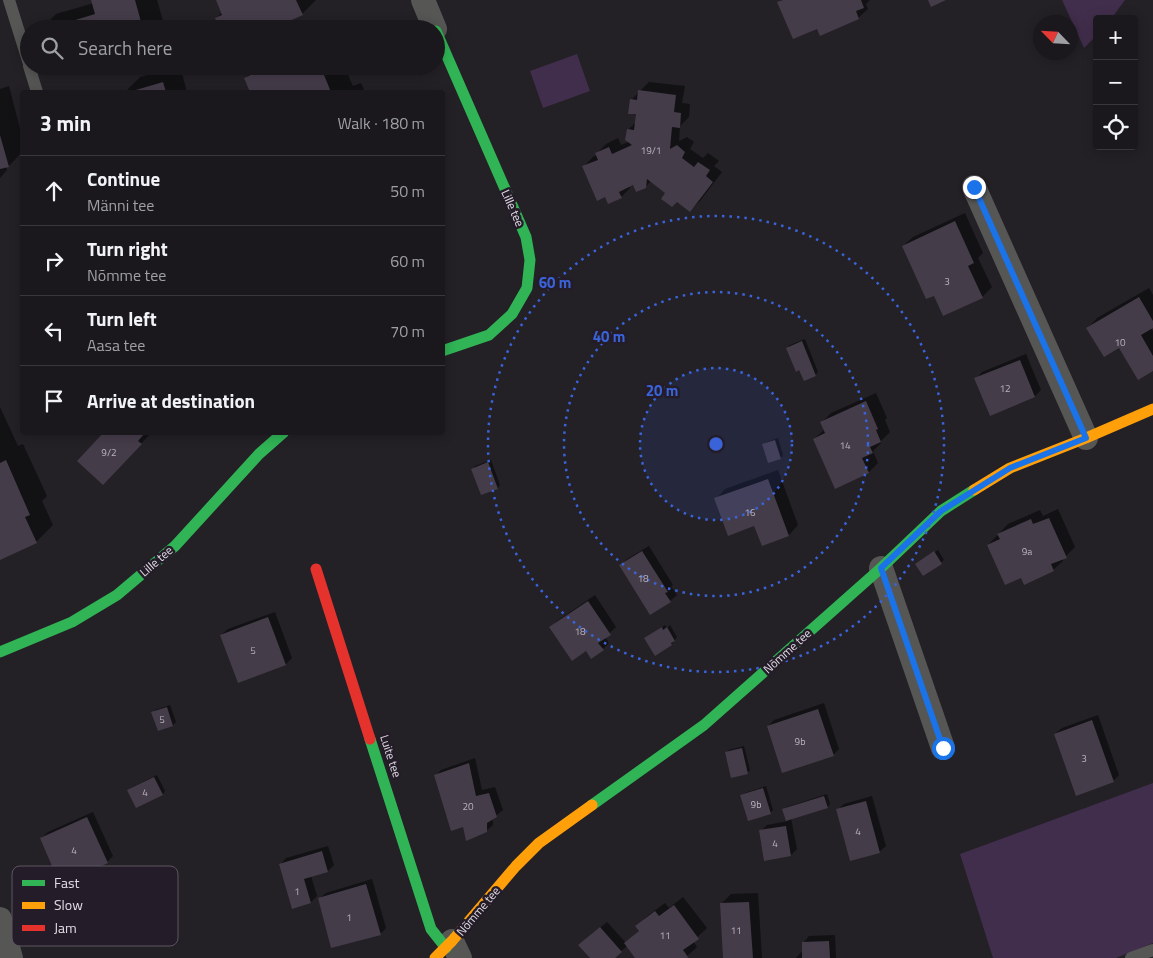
<!DOCTYPE html>
<meta charset="utf-8">
<style>
body{margin:0;font-family:"Titillium Web",sans-serif;background:#232125;color:#f1f3f6}
.controls{position:absolute;right:15px;top:15px;display:grid;overflow:hidden;border-radius:5px;box-shadow:0 2px 12px #0003}
.controls button{width:45px;height:45px;display:grid;place-items:center;padding:0;border:0;border-bottom:1px solid #38373b;background:#1a181c;color:#f1f3f6;font:25px sans-serif}
.compass{position:absolute;left:1033px;top:15px;width:45px;height:45px;border-radius:50%;background:#1a181c;box-shadow:0 2px 12px #0003;rotate:295deg}
.stop{position:absolute;width:15px;height:15px;margin:-11px;border:4px solid #1a73e8;border-radius:50%;background:#fff}
.stop.end{background:#1a73e8;border-color:#fff;box-shadow:0 1px 5px #0008}
.list{margin:0;padding:0;list-style:none}
h2{display:flex;justify-content:space-between;align-items:center;height:65px;margin:0;padding:0 20px;font-size:21px}
h2 small{font-size:16px;font-weight:400;color:#9fa0a3}
.list li{display:grid;grid-template-columns:32px 1fr auto;gap:15px;align-items:center;box-sizing:border-box;height:70px;padding:0 20px;border-top:1px solid #38373b}
.list b{display:block;font-size:19px;white-space:nowrap}
.list p{margin:0;font-size:16px;white-space:nowrap;color:#9fa0a3}
.list em{font-size:16px;font-style:normal;color:#9fa0a3}
.icon{flex:none;width:28px;height:28px;fill:none;stroke:currentColor;stroke-width:2;stroke-linecap:round;stroke-linejoin:round}
.map{position:relative;flex:none;width:1153px;height:958px;overflow:hidden}
.search{position:absolute;background:#1a181c;box-shadow:0 2px 12px #0003;left:20px;top:20px;width:425px;height:55px;display:flex;align-items:center;gap:12px;box-sizing:border-box;padding:0 18px;border-radius:28px;color:#9fa0a3;font-size:19px}
.panel{position:absolute;background:#1a181c;box-shadow:0 2px 12px #0003;left:20px;top:90px;width:425px;height:345px;border-radius:5px}
.map>svg:first-child{display:block}
.green{fill:#412e4c}
.shadow{fill:#0007}
.building{fill:#453c4a}
.lines{fill:none;stroke-linecap:round;stroke-linejoin:round}
.lane{stroke:#565655;stroke-width:12}
.street{stroke:#565655;stroke-width:24}
.fast{stroke:#30b455;stroke-width:11}
.slow{stroke:#ff9f0a;stroke-width:11}
.jam{stroke:#e5322d;stroke-width:11}
.route{stroke:#1a73e8;stroke-width:6}
.ring{fill:none;stroke:#3a63da;stroke-width:2.5;stroke-dasharray:2.5 5}
.labels{text-anchor:middle;dominant-baseline:central;stroke-width:5;stroke-linejoin:round;paint-order:stroke}
.number-label{font-size:10px;fill:#bab4be}
.street-label{font-size:12px;fill:#e1dce4;stroke:#241d29}
.key{fill:#241d29;stroke:#5d5661;stroke-width:1}
.key-label{font-size:14px;fill:#e1dce4}
.centre{fill:#3a63da;stroke:#241d29;stroke-width:2.5}
.ring-label{font-size:15px;text-anchor:middle;font-weight:bold;fill:#3a63da;stroke:#241d29;stroke-width:5;stroke-linejoin:round;paint-order:stroke}
</style>
<div class="map">
<svg width="1153" height="958" viewBox="0 0 1153 958">
<rect width="100%" height="100%" fill="#232026"/>
<path class="green" d="M1062,0H1125L1111,19H1097V35L1084,48Z
M577,54L590,91L543,108L530,71Z
M1153,783V943L1116,958H993L960,854Z"/>
<path class="shadow" d="M93,0H157L163,21L155,29H41L56,14L94,3Z
M218,0H316L302,14L270,23L264,29H221L216,18L223,12Z
M782,0H870L866,4L868,9L858,18L779,3Z
M180,66L187,92H125L140,77Z
M257,66H344L353,86L361,83L365,92H251L245,78Z
M649,82L685,86L682,103L690,104L689,117L680,126L679,141L687,137L694,142L690,149L703,158L708,153L719,161L714,166L722,172L700,201L690,210L651,181L646,186L634,184L629,186L630,188L621,197L606,196L583,167L593,157L597,155V153L606,144L618,138L621,145L629,142L628,130L636,122L637,113L631,100Z
M9,86L22,136V152L9,166H6L7,170L0,178V89Z
M965,213L983,253L978,258L992,287L982,297L944,315L934,294L903,246L913,237Z
M1149,288L1153,295V327L1151,328L1153,331V369L1119,346L1088,328L1097,318Z
M805,339L818,372L815,375L787,348L790,345Z
M1026,354L1041,390L1035,396L976,379L982,372Z
M876,393L887,418L885,420L890,432L881,441V443L873,451L878,463L869,472L814,439L824,430L822,422L831,413Z
M0,407L18,446L23,444L47,496L42,501L53,525L36,542L0,558Z
M105,432H152L120,466Z
M778,438L783,455L781,458L764,445L767,442Z
M491,460L500,485L498,488L482,494L473,469L475,466Z
M778,470L798,525L789,535L762,544L755,525L716,499L725,489Z
M1058,509L1075,547L1066,556L1062,558L1063,561L1053,570L1022,576L988,545L1008,524L1040,510L1043,516Z
M649,546L673,585L671,586L677,595L670,601L651,613L621,565L627,559Z
M938,550L944,560L923,575L916,564Z
M595,595L616,627L605,637L609,643L603,649H586L551,627L557,621Z
M275,612L292,658L286,664L238,681L221,635L228,629Z
M665,625L667,628L670,625L677,637L672,644L655,654L646,638Z
M824,703L839,749L833,755L768,726L774,720Z
M170,705L176,722L173,725L159,729L153,713L155,710Z
M1098,715L1119,775L1113,781L1055,734L1062,728Z
M744,746L750,770L747,773L726,753L729,750Z
M475,758L482,790L495,787L503,810L493,818V825L486,831L463,825L435,776L441,770Z
M157,775L165,791L163,794L137,806L129,790L131,788Z
M766,786L773,810L770,813L742,795L745,793Z
M827,794L830,804L828,807L791,818L797,849L791,855L761,831L767,825L788,821L784,810L787,807Z
M872,796L886,846L879,852L837,810L844,804Z
M93,812L113,856L107,862L41,838L48,832Z
M328,846L334,865L328,871L311,876L317,896L311,902L293,908L280,865L286,858Z
M372,879L386,928L380,934L319,899L326,893Z
M758,893L762,958H725L722,903L731,894Z
M683,897L707,928L693,941L697,947L685,958H637L627,946L613,958H591L579,945L607,922L626,943L640,930L637,926L646,917L665,903L669,908Z
M835,935L836,958H796L803,950V943L809,936Z"/>
<path class="building" d="M91,0H135L143,29H46L95,14Z
M216,0H296L303,15L271,29L268,21L259,24L261,29H219L215,18L222,15Z
M783,0H861L864,8L856,11L859,19L820,36L817,29L793,39L777,2Z
M928,0H946L931,7Z
M270,66H276L279,71L290,66H329L331,72L324,75L331,92H250L244,78Z
M163,82L166,92H129Z
M638,90L676,95L674,112L681,113L680,128L672,127L670,149L677,145L685,152L682,158L694,167L698,162L710,170L706,176L713,182L690,212L677,202L672,207L661,199L665,193L647,179L646,188L636,192L633,185L619,192L622,198L608,204L605,197L597,201L582,166L598,160L595,153L609,147L612,154L632,145L625,140L627,129L634,130L636,114H628L630,99L637,100Z
M0,135L9,167L0,169Z
M955,221L974,263L968,266L983,298L943,316L934,296L926,299L902,246Z
M1139,297L1153,321V328L1141,335L1153,356V371L1138,380L1119,348L1104,357L1086,328Z
M802,341L816,376L804,381L799,370L796,372L786,348Z
M1020,360L1035,397L990,416L974,378Z
M866,401L878,429L876,430L881,442L870,447L873,453L862,458L869,473L835,489L813,439L825,433L820,422Z
M104,432H146L138,441L142,444L103,485L77,461Z
M775,440L781,459L768,463L762,444Z
M6,460L30,515L25,517L37,543L0,560V463Z
M488,462L498,489L481,495L471,469Z
M768,479L789,536L762,546L754,526L728,536L714,498Z
M1049,518L1067,558L1051,564L1054,571L1024,585L1021,578L1005,585L987,545L1000,539L997,534L1031,519L1033,524Z
M642,551L668,592L665,593L671,602L650,615L619,565Z
M934,551L942,564L923,576L915,564Z
M588,601L611,635L598,643L604,650L591,659L586,651L572,661L549,627Z
M268,617L286,665L238,683L220,635Z
M662,627L663,630L667,627L675,641L671,643L672,645L655,656L644,638Z
M167,707L173,726L158,731L151,712Z
M818,709L834,756L782,773L767,726Z
M1092,720L1114,782L1076,796L1054,734Z
M742,748L748,774L731,778L725,752Z
M469,763L476,796L489,793L497,817L487,823V832L466,841L463,827L451,831L434,775Z
M154,777L163,795L136,808L127,790Z
M763,788L771,814L748,821L740,795Z
M824,796L828,808L786,821L782,809Z
M866,801L880,853L850,861L836,809Z
M87,817L108,863L60,885L40,838Z
M786,826L791,856L764,861L759,830Z
M322,851L328,872L304,879L311,903L292,909L279,864Z
M366,884L381,935L331,948L318,898Z
M749,902L753,958H723L720,903Z
M674,905L699,939L683,950L688,957L687,958H635L624,943L639,931L635,926L655,911L659,916Z
M600,927L622,952L615,958H590L578,945Z
M829,941L830,958H802V942Z"/>
<g class="lines">
<path class="lane" d="M9,0L29,64
M29,66L37,92
M1131,958L1153,950"/>
<path class="street" d="M423,0L435,29
M974,187L1086,438
M881,568L943,748
M0,919L11,958
M452,941L460,958"/>
<path class="fast" d="M436,31L526,237L530,260L527,288L512,314L489,335L442,351
M0,652L72,622L117,595L175,546L259,454L284,432
M370,739L431,929L446,948
M592,805L704,725L881,568L941,511L974,490"/>
<path class="slow" d="M974,490L1010,468L1086,438L1153,409
M435,958L452,941L516,866L539,843L592,805"/>
<path class="jam" d="M316,569L370,739"/>
</g>
<g class="lines">
<path class="route" d="M943,748L881,568L941,511L1010,468L1086,438L974,187"/>
</g>
<circle cx="716" cy="444" r="76" fill="#3a63da" fill-opacity=".12"/>
<g class="ring">
<circle cx="716" cy="444" r="76"/>
<circle cx="716" cy="444" r="152"/>
<circle cx="716" cy="444" r="228"/>
</g>
<g class="labels">
<g class="number-label">
<text x="651" y="150">19/1</text>
<text x="947" y="281">3</text>
<text x="1120" y="342">10</text>
<text x="1005" y="388">12</text>
<text x="845" y="445">14</text>
<text x="109" y="452">9/2</text>
<text x="750" y="512">16</text>
<text x="1027" y="551">9a</text>
<text x="643" y="578">18</text>
<text x="580" y="631">18</text>
<text x="253" y="650">5</text>
<text x="162" y="719">5</text>
<text x="800" y="741">9b</text>
<text x="1084" y="758">3</text>
<text x="145" y="792">4</text>
<text x="756" y="804">9b</text>
<text x="468" y="806">20</text>
<text x="858" y="831">4</text>
<text x="775" y="843">4</text>
<text x="74" y="850">4</text>
<text x="297" y="891">1</text>
<text x="349" y="917">1</text>
<text x="736" y="930">11</text>
<text x="665" y="935">11</text>
</g>
<g class="street-label">
<text transform="translate(513 208) rotate(66)">Lille tee</text>
<text transform="translate(156 561) rotate(-41)">Lille tee</text>
<text transform="translate(787 651) rotate(-42)">Nõmme tee</text>
<text transform="translate(391 756) rotate(72)">Luite tee</text>
<text transform="translate(478 911) rotate(-50)">Nõmme tee</text>
</g>
</g>
<rect x="12" y="866" width="166" height="80" rx="8" class="key"/>
<rect x="22" y="880" width="23" height="6" fill="#30b455"/>
<rect x="22" y="902" width="23" height="7" fill="#ff9f0a"/>
<rect x="22" y="925" width="23" height="6" fill="#e5322d"/>
<g class="key-label">
<text x="54" y="888">Fast</text>
<text x="54" y="910">Slow</text>
<text x="54" y="933">Jam</text>
</g>
<circle cx="716" cy="444" r="8" class="centre"/>
<g class="ring-label">
<text x="555" y="288">60 m</text>
<text x="609" y="342">40 m</text>
<text x="662" y="396">20 m</text>
</g>
</svg>
<div class="controls">
<button>+</button>
<button>−</button>
<button><svg class="icon" aria-label="locate" viewBox="0 0 24 24"><circle cx="12" cy="12" r="6"/><path d="M12 2v4M12 18v4M2 12h4M18 12h4"/></svg></button>
</div>
<svg class="compass" viewBox="-18 -18 36 36"><path d="M0-13l5 13h-10z" fill="#e53935"/><path d="M0 13l5-13h-10z" fill="#9fa0a3"/></svg>
<div class="stop" style="left:943px;top:748px"></div>
<div class="stop end" style="left:974px;top:187px"></div>
<div class="search"><svg class="icon" aria-label="search" viewBox="0 0 24 24"><circle cx="10" cy="10" r="6"/><path d="M15 15l6 6"/></svg>Search here</div>
<section class="panel">
<h2>3 min<small>Walk · 180 m</small></h2>
<ul class="list">
<li><svg class="icon" aria-label="ahead" viewBox="0 0 24 24"><path d="M12 20V5M6 11l6-6 6 6"/></svg><div><b>Continue</b><p>Männi tee</p></div><em>50 m</em></li>
<li><svg class="icon" aria-label="right" viewBox="0 0 24 24"><path d="M7 20v-9h11M14 6l5 5-5 5"/></svg><div><b>Turn right</b><p>Nõmme tee</p></div><em>60 m</em></li>
<li><svg class="icon" aria-label="left" viewBox="0 0 24 24"><path d="M17 20v-9H6M10 6l-5 5 5 5"/></svg><div><b>Turn left</b><p>Aasa tee</p></div><em>70 m</em></li>
<li><svg class="icon" aria-label="arrive" viewBox="0 0 24 24"><path d="M6 21V4h12l-3 4 3 4H6"/></svg><div><b>Arrive at destination</b></div></li>
</ul>
</section>
</div>
